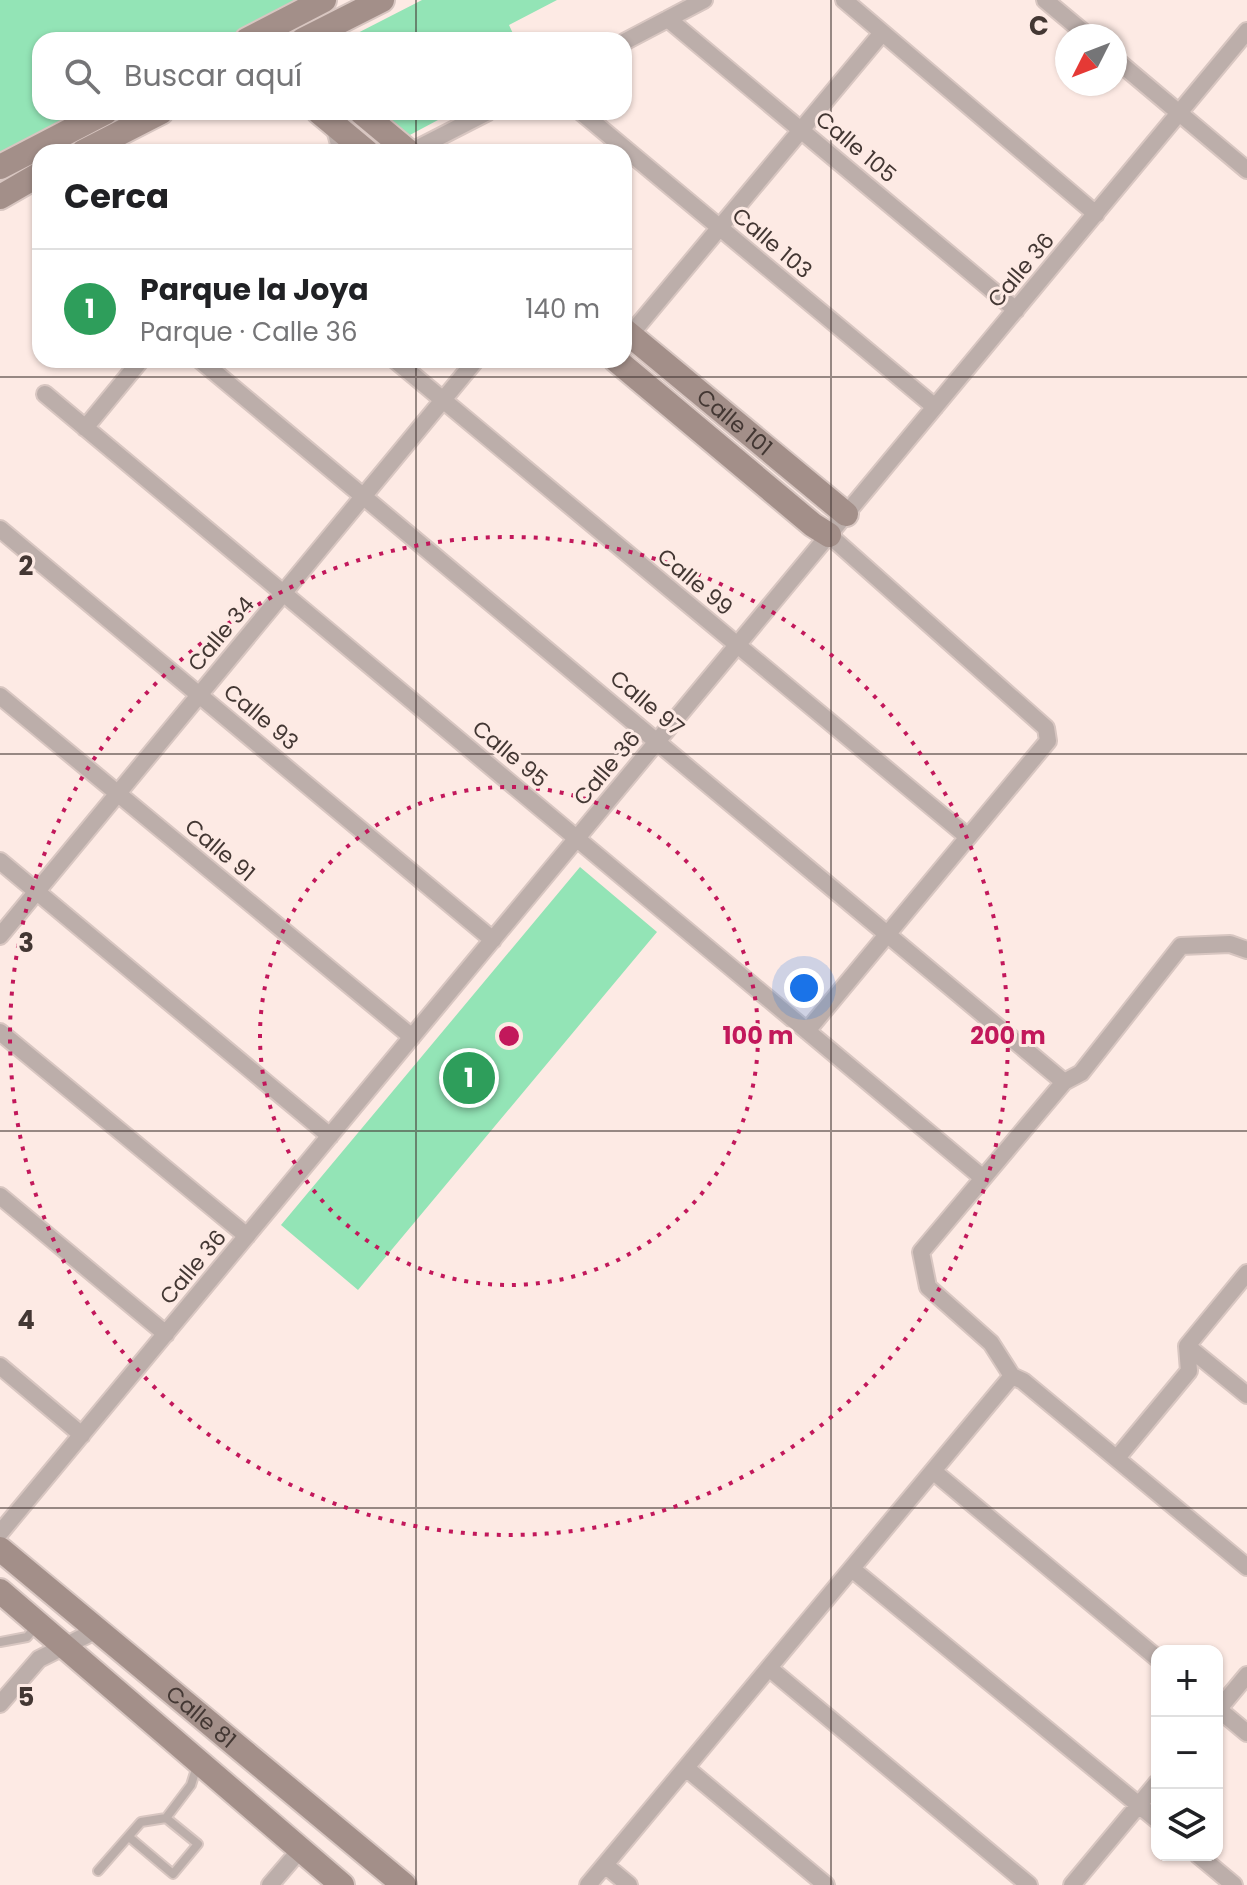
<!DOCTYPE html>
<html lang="es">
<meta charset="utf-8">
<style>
body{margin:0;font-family:Poppins,sans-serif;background:#f2f2f2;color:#202124}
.controls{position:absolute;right:24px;bottom:24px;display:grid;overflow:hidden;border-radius:16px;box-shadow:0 2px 6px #0004}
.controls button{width:72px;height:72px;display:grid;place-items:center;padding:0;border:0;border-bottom:2px solid #e0e0e0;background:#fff;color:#202124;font:40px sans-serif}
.compass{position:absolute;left:1055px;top:24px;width:72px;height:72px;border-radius:50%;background:#fff;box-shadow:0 2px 6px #0004;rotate:228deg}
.you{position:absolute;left:804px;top:988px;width:28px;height:28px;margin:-20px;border:6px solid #fff;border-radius:50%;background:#1a73e8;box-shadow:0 0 0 12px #1a73e833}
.badge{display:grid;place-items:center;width:52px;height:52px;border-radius:50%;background:#306348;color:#fff;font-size:26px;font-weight:700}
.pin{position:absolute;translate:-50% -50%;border:4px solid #fff;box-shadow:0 2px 8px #0006}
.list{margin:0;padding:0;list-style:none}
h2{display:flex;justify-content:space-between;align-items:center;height:104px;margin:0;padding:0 32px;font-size:34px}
h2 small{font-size:26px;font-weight:400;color:#757577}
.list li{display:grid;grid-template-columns:52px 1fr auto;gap:24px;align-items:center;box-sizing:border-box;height:120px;padding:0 32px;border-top:2px solid #e0e0e0}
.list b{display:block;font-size:30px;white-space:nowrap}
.list p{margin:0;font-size:26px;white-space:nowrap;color:#757577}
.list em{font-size:26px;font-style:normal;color:#757577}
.icon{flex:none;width:44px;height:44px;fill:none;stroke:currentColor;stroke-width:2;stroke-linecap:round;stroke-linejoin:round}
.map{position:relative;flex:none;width:1247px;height:1885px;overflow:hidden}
.search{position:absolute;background:#fff;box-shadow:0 2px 6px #0004;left:32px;top:32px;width:600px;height:88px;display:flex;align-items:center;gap:20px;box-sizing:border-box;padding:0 28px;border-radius:24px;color:#757577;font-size:30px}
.panel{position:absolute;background:#fff;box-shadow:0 2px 6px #0004;left:32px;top:144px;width:600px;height:224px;border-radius:24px}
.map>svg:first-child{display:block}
.green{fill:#93e4b6}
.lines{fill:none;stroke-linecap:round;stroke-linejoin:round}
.lane-casing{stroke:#d8c6c1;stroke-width:12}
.street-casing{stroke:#d8c6c1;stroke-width:20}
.secondary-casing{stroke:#d8c6c1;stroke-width:28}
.lane{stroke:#bcaeaa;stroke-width:8}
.street{stroke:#bcaeaa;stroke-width:16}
.secondary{stroke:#a38f89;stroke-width:24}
.grid{fill:none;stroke:#433733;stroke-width:2;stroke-opacity:0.55}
.ring{fill:none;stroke:#c2185b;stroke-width:4;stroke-dasharray:4 8}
.labels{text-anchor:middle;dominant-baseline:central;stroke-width:6;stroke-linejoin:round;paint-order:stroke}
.street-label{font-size:22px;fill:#433733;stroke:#fdeae4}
.grid-label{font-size:26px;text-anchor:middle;font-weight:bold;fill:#433733;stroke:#fdeae4;stroke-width:6;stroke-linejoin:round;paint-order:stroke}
.centre{fill:#c2185b;stroke:#fdeae4;stroke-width:4}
.ring-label{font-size:24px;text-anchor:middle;font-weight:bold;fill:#c2185b;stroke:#fdeae4;stroke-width:6;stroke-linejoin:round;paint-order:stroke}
</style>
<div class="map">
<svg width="1247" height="1885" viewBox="0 0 1247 1885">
<rect width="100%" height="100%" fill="#fdeae4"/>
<path class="green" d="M0,0H303L226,40H40V112H87L0,157Z
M422,0H557L509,25L516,40H344Z
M380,112H453L408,136Z
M580,867L657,932L358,1290L281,1225Z"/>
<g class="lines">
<defs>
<path id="lane" d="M331,130L337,152
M0,1642L27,1637L36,1626
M129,1837L173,1874L198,1844L166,1818
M98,1871L141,1822L166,1818L191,1785L197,1766"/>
<path id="street" d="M844,0L1096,214
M1045,0L1088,36
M668,19L1016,310
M624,42L704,0
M1115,59L1247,170
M581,112L935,407
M410,152L488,112
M630,335L882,33
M200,360L1064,1082
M395,360L968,837
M45,394L983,1178
M85,428L141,360
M0,529L493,940
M0,696L412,1037
M0,861L330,1136
M0,936L476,360
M1247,950L1230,944L1181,946L1081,1073L1064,1082L921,1252L928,1287L991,1343L1012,1376L1023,1381L1247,1567
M807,1031L1048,741L1046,728L829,535
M0,1032L247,1236
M0,1196L166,1334
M1187,1346L1247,1395
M0,1366L82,1435
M1117,1458L1189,1371L1187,1346L1247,1273
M933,1471L1157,1658
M0,1533L1247,31
M852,1569L1157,1820
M769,1668L1029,1885
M0,1704L39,1659L97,1630
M1217,1708L1247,1733
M1217,1711L1247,1675
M686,1768L826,1885
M1198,1855L1234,1885
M605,1865L629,1885
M270,1885L300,1850
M588,1885L1012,1376
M1072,1885L1157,1783"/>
<g id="secondary">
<path d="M247,40L324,0"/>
<path d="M303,40L382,0"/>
<path d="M319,112L367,152"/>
<path d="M361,112L409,152"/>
<path d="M83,152L161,112"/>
<path d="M0,167L106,112"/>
<path d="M0,197L40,174"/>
<path id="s1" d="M624,330L846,514"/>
<path d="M616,360L813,525L829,535"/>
<path id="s2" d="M0,1549L404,1885"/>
<path d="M0,1591L342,1885"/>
</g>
</defs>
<use href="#lane" class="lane-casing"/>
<use href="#street" class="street-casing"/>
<use href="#secondary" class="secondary-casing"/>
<use href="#lane" class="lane"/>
<use href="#street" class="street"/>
<use href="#secondary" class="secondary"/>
</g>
<path class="grid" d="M416,0V40M831,0V1885M416,112V152M416,360V1885M0,377H1247M0,754H1247M0,1131H1247M0,1508H1247"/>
<g class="ring">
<circle cx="509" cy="1036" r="249"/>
<circle cx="509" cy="1036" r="499"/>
</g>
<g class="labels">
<g class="street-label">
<text transform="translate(856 147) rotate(40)">Calle 105</text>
<text transform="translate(772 243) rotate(40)">Calle 103</text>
<text transform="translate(1021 270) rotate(-50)">Calle 36</text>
<text stroke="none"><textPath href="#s1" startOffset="144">Calle 101</textPath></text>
<text transform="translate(695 582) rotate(40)">Calle 99</text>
<text transform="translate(221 634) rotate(-50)">Calle 34</text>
<text transform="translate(647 703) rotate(40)">Calle 97</text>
<text transform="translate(261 717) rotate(40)">Calle 93</text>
<text transform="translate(510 754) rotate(40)">Calle 95</text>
<text transform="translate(607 768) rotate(-50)">Calle 36</text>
<text transform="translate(220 850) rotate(40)">Calle 91</text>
<text transform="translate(193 1267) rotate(-50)">Calle 36</text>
<text stroke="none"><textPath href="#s2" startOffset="262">Calle 81</textPath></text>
</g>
</g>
<g class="grid-label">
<text x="1039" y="35">C</text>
<text x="26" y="575">2</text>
<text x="26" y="952">3</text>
<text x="26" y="1329">4</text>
<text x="26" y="1706">5</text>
</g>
<circle cx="509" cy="1036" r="12" class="centre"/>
<g class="ring-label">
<text x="758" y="1044">100 m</text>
<text x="1008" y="1044">200 m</text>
</g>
</svg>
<div class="controls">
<button>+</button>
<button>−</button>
<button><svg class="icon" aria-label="layers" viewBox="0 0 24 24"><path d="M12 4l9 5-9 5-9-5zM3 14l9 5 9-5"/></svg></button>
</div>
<svg class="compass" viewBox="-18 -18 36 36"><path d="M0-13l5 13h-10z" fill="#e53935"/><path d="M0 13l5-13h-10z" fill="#757577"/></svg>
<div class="you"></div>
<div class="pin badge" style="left:469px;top:1078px;background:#2e9e5b">1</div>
<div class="search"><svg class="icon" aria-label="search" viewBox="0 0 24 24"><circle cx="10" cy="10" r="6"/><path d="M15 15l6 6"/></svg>Buscar aquí</div>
<section class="panel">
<h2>Cerca<small></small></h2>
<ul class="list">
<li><span class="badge" style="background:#2e9e5b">1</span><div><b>Parque la Joya</b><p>Parque · Calle 36</p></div><em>140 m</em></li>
</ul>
</section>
</div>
